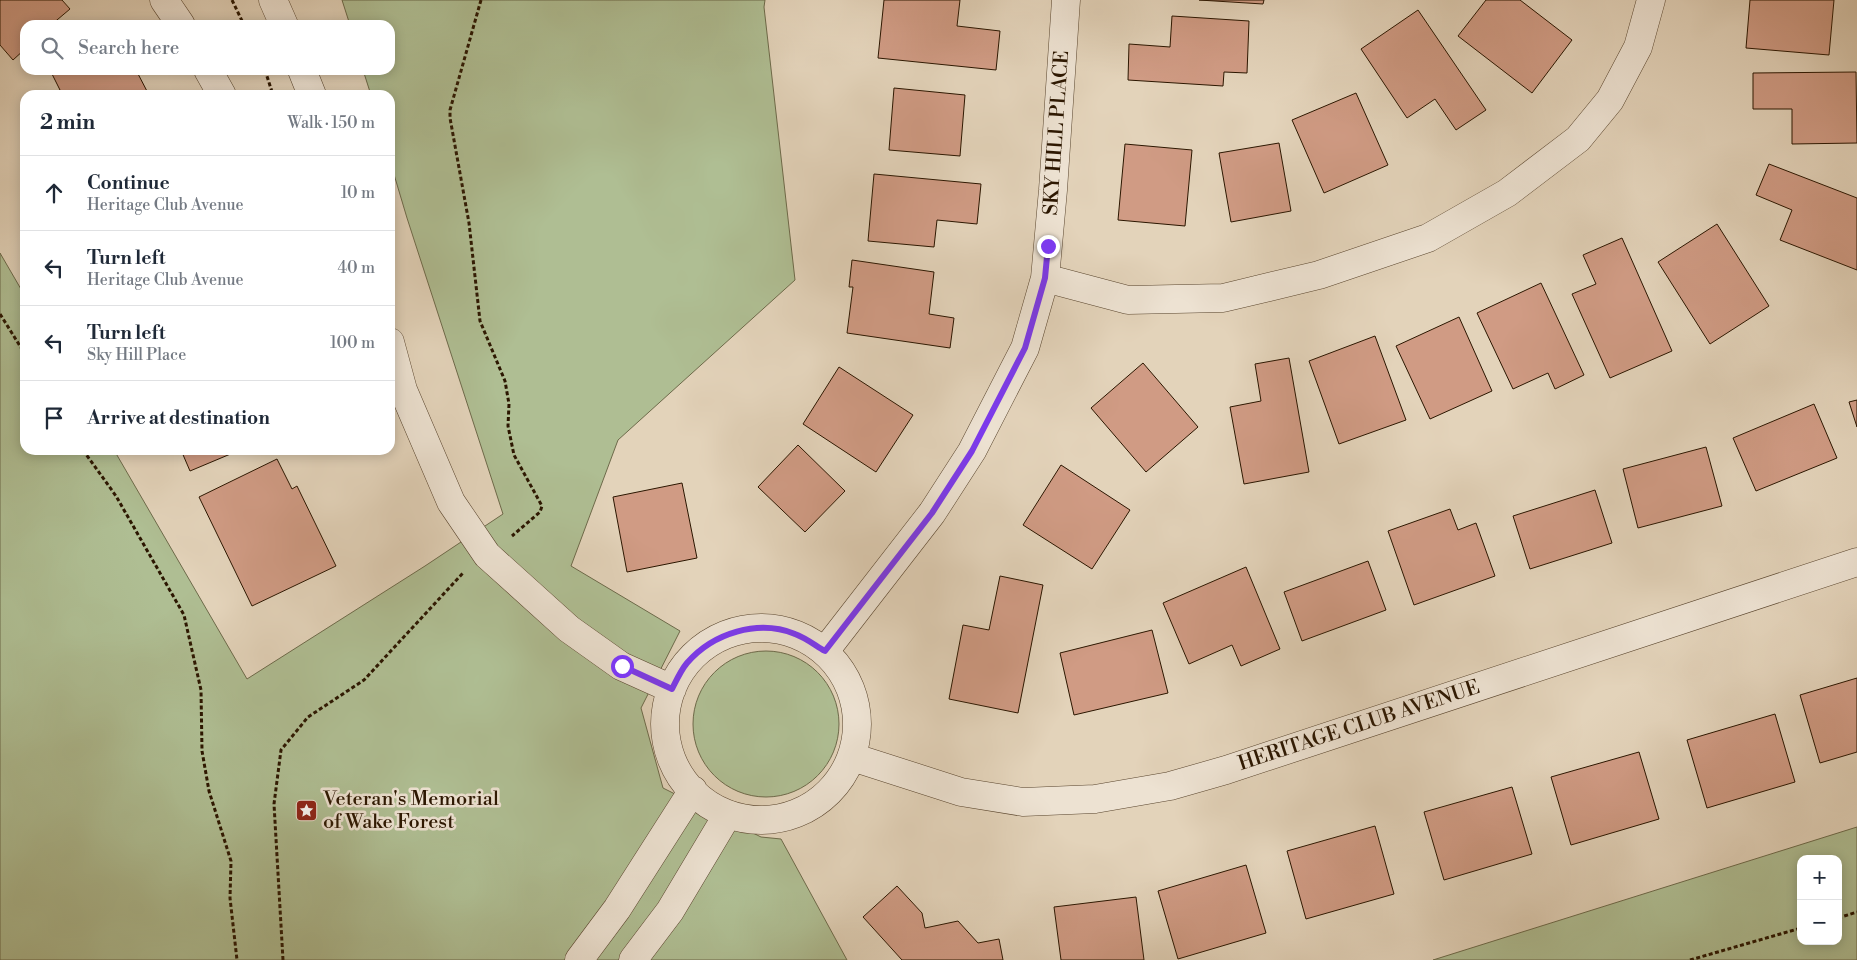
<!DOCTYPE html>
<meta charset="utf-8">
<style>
body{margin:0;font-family:"Libre Bodoni",serif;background:#f2f2f3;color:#1f2937}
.controls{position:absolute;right:15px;bottom:15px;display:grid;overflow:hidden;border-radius:10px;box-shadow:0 2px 12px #0003}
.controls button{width:45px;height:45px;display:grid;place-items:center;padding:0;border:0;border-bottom:1px solid #e0e1e3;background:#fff;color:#1f2937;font:25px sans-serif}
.stop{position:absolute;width:15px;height:15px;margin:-11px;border:4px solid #7c3aed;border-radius:50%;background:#fff}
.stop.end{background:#7c3aed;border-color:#fff;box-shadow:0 1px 5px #0008}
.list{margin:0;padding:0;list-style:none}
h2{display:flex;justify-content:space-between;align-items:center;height:65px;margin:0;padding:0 20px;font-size:21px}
h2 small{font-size:16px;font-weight:400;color:#747a83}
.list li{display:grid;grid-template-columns:32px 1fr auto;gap:15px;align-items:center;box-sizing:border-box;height:75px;padding:0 20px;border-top:1px solid #e0e1e3}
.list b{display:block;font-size:19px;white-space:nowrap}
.list p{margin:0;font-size:16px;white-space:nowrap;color:#747a83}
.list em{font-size:16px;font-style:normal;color:#747a83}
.icon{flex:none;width:28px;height:28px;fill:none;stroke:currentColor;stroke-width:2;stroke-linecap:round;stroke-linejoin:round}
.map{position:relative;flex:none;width:1857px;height:960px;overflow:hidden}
.search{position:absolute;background:#fff;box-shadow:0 2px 12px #0003;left:20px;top:20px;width:375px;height:55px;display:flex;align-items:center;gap:12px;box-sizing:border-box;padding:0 18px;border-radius:15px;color:#747a83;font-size:19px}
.panel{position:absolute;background:#fff;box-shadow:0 2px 12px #0003;left:20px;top:90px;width:375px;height:365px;border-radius:15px}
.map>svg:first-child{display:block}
.green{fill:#afbe93;stroke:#6d6a4a;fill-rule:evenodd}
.building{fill:#d09b84;stroke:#2b1600}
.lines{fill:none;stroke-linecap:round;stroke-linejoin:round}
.minor-casing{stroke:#59452e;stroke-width:29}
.path{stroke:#2b1600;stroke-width:3;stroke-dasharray:4 2.5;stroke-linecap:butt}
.minor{stroke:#ede2d2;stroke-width:28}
.route{stroke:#7c3aed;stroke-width:6}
.labels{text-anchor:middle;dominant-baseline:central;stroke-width:5;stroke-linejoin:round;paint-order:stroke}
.street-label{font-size:20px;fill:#2b1600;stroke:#ede2d2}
.poi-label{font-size:20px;fill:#2b1600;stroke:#ede2d2;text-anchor:start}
</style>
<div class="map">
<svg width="1857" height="960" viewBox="0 0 1857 960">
<rect width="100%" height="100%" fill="#e3d3ba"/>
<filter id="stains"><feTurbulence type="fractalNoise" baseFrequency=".004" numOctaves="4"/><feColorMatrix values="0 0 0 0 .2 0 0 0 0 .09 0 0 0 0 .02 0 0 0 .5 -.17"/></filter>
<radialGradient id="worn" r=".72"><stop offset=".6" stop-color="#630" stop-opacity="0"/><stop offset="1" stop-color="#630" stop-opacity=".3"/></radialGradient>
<path class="green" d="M342,0H765L764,7L795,280L618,440L571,566L680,631L641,708L663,788L761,837L781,839L847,960H0V253L25,296V450H114L247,679L425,566L503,514L407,218L390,161V95H371L363,70H390V25H350Z
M693 724a73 73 0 1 1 146 0a73 73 0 1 1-146 0Z
M1857,827V960H1433ZM1801,859H1838V941H1801Z"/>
<path class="building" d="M0,0H62L70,9L51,25H25V49L13,60L0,45Z
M884,0H960L957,26L1000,31L996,70L878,58Z
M1199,0H1264L1263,4Z
M1486,0H1520L1572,40L1532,93L1458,36Z
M1750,0H1834L1829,55L1746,48Z
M1418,10L1486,110L1456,130L1435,99L1407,118L1361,49Z
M1172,16L1249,21L1247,73L1224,72L1223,86L1128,80L1129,44L1170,47Z
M50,70H136L149,95H50L60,90Z
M1856,72L1857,143L1792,144V109H1753V73Z
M894,88L965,95L960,156L889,150Z
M1356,93L1388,165L1324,193L1292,120Z
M1279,143L1291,211L1231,222L1219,153Z
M1125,144L1192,150L1185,226L1118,220Z
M1769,164L1857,198V270L1780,240L1792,210L1756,195Z
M874,174L981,184L977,224L937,220L934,247L868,241Z
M1717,224L1769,306L1710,344L1658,262Z
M1622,238L1672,351L1610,378L1572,294L1596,284L1583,255Z
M852,260L934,272L929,314L954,318L950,348L847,333L853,287H849Z
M1541,283L1584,375L1555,389L1548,373L1513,389L1477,313Z
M1459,317L1492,391L1430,419L1396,346Z
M1375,336L1406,420L1339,444L1309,361Z
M1289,358L1309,472L1244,484L1230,407L1261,401L1255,364Z
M1143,363L1198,427L1146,472L1091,408Z
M839,367L913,415L876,472L803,424Z
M1857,400V427L1849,402Z
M1814,404L1837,458L1756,491L1733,438Z
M798,445L845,491L805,532L758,487Z
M1706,447L1722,506L1638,528L1623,469Z
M181,450H240L190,471Z
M277,459L292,489L297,486L336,566L252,606L199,497Z
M1061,465L1130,510L1092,569L1023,525Z
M682,483L697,558L627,572L613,497Z
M1595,490L1612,543L1530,569L1513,516Z
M1450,509L1458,530L1476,523L1495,576L1414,605L1388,531Z
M1368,561L1386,610L1302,641L1284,592Z
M1246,567L1280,649L1241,666L1232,645L1189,664L1163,603Z
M1000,576L1043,585L1018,713L949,699L963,625L989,630Z
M1152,630L1168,693L1074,715L1060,653Z
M1857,678V752L1820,763L1800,695Z
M1775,714L1795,782L1707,808L1687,740Z
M1639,752L1659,819L1571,845L1551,777Z
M1512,787L1532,854L1444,880L1424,812Z
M1375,826L1394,894L1306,919L1287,851Z
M1246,865L1266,933L1178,959L1158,891Z
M897,886L922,913L925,928L958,921L978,943L999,939L1003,960H902L863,917Z
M1136,897L1144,960H1061L1054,907Z"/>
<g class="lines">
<defs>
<path id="minor" d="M164,0L181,25
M273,0L284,25
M208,70L222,95
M302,70L312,95
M1045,278L1128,300L1223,298L1319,275L1428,238L1507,193L1578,139L1610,100L1638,47L1651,0
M390,342L403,390L451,502L487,555L569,629L621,666L672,689
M665 724a96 96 0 1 1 192 0a96 96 0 1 1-192 0Z
M825,651L932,513L972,451L1025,348L1045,278L1053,190L1066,0
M852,757L961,792L1023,802L1095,799L1170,786L1226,770L1857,562
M579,960L617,909L693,790
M633,960L670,911L728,814"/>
</defs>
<use href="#minor" class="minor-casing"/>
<path class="path" d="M232,0L244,25
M481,0L450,110V118L469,223L480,321L505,381L509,404L508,426L514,455L542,506L540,512L512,536
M265,70L273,95
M0,314L25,354
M83,450L116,496L184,615L201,690L202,751L209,791L231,861L230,898L237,960
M1838,918L1857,912
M283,960L274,804L281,750L308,717L364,680L463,573
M1690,960L1801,928"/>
<use href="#minor" class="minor"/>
</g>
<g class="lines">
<path class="route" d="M622,666L672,689C676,681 681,670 687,663C713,633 758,619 795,634C806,638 816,646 825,651L932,513L972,451L1025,348L1045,278L1048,246"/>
</g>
<defs>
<symbol id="sight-square" viewBox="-11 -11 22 22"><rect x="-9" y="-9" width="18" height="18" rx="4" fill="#8f2418" stroke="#ede2d2"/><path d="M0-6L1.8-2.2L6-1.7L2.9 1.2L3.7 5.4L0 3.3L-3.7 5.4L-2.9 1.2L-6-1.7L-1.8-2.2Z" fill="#fff"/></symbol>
</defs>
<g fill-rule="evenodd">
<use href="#sight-square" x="294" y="798" width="25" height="25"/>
</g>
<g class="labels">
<g class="street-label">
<text transform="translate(1057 133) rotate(-86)">SKY HILL PLACE</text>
<text transform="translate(1359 726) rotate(-18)">HERITAGE CLUB AVENUE</text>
</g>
<g class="poi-label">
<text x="323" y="799">Veteran's Memorial<tspan x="323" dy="23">of Wake Forest</tspan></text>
</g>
</g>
<rect width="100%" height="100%" filter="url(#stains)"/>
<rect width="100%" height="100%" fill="url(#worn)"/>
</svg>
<div class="controls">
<button>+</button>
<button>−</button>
</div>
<div class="stop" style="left:622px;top:666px"></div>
<div class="stop end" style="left:1048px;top:246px"></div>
<div class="search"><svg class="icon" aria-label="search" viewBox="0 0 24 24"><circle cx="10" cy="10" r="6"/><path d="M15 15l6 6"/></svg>Search here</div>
<section class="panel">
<h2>2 min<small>Walk · 150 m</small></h2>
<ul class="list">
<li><svg class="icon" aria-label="ahead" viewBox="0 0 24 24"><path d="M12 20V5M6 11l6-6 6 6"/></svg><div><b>Continue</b><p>Heritage Club Avenue</p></div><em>10 m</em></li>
<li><svg class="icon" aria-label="left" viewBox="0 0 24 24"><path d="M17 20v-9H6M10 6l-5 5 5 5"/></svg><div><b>Turn left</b><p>Heritage Club Avenue</p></div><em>40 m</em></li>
<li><svg class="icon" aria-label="left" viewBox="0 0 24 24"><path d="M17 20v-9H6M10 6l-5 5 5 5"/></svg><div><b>Turn left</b><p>Sky Hill Place</p></div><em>100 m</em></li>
<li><svg class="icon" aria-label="arrive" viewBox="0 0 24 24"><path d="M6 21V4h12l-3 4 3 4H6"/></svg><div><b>Arrive at destination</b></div></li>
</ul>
</section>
</div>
